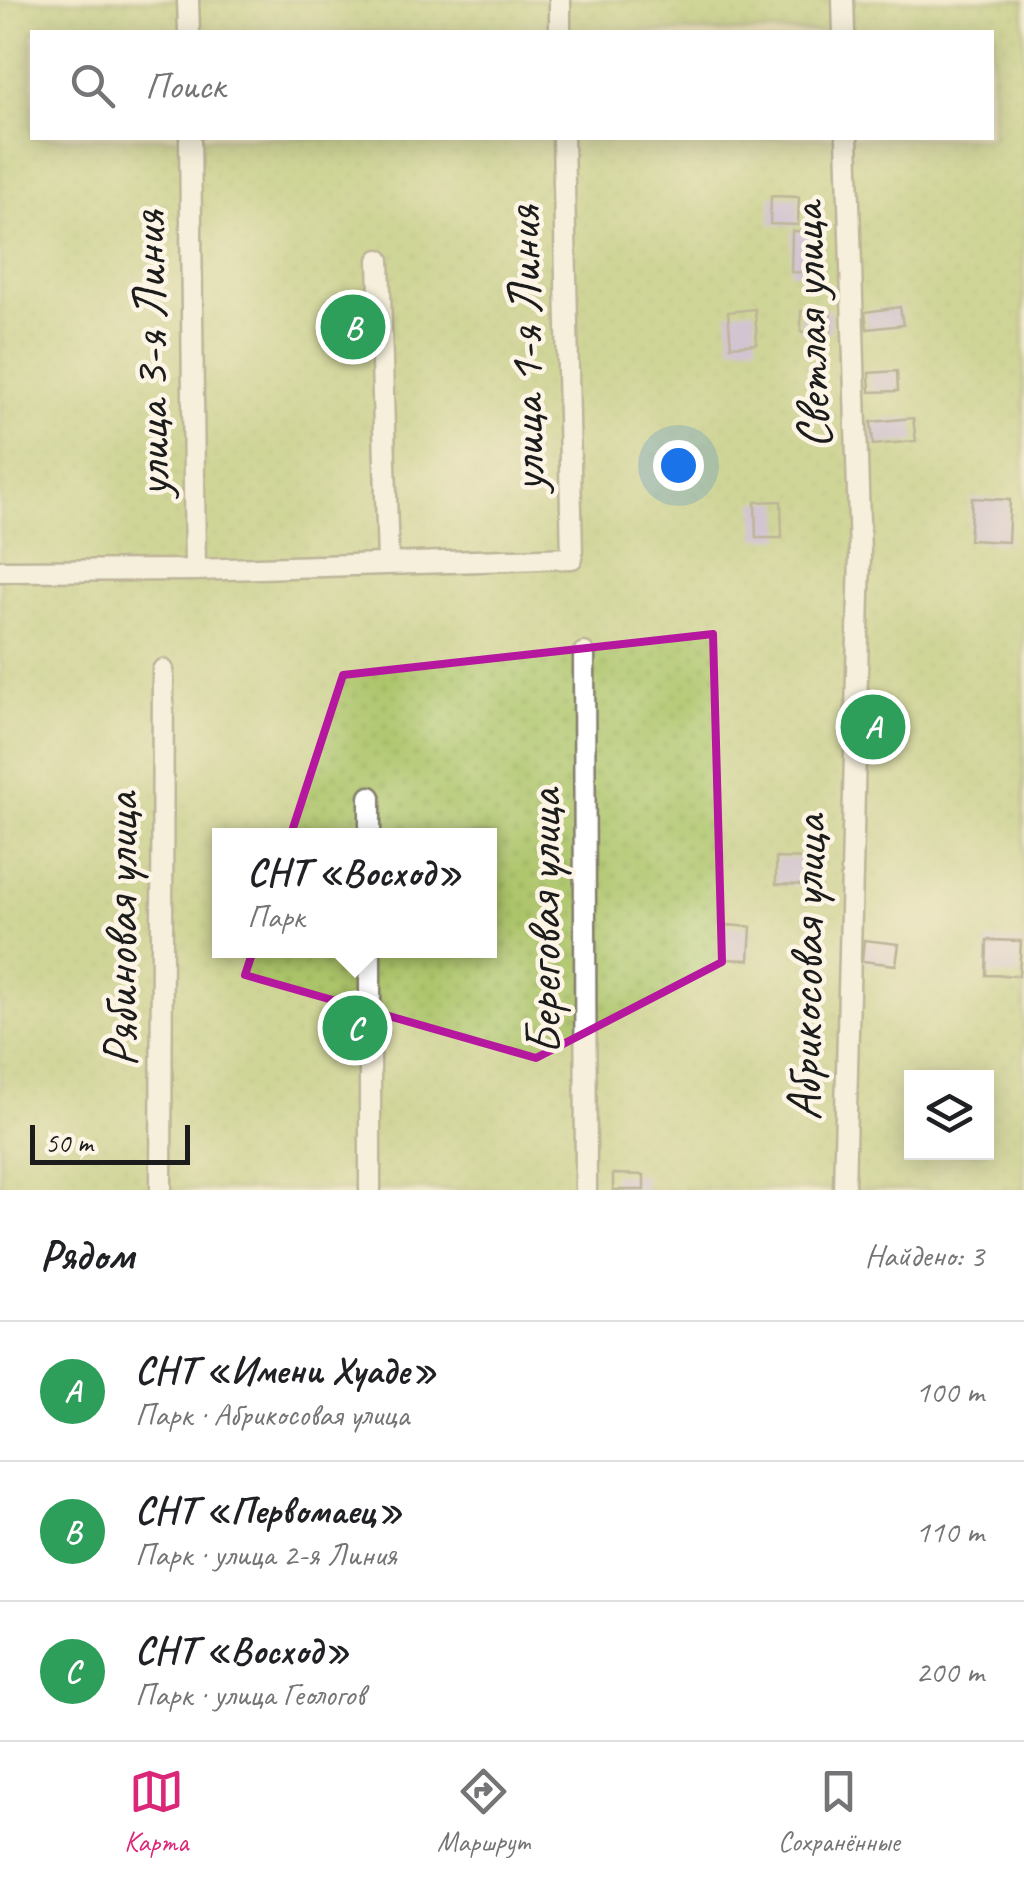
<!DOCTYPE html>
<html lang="ru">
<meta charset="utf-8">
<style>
body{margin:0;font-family:Caveat,sans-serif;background:#f2f2f2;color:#202124}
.controls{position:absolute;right:30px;bottom:30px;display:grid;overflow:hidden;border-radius:0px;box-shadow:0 5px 25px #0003}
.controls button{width:90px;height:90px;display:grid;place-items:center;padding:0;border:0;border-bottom:2px solid #e0e0e0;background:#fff;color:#202124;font:50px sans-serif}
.scale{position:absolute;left:30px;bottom:25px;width:160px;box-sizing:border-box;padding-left:10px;border:5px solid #1c1c1c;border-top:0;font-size:28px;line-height:35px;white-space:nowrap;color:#1c1c1c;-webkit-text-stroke:8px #fcf5e5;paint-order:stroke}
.you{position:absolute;left:678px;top:465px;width:35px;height:35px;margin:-25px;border:8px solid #fff;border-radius:50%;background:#1a73e8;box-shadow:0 0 0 15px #1a73e833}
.badge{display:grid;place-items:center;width:65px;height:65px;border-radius:50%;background:#db2777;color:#fff;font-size:32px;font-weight:700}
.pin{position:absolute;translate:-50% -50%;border:5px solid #fff;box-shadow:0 2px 10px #0006}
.popup{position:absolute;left:212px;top:828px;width:285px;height:130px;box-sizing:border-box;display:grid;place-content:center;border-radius:0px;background:#fff;filter:drop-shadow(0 2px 8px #0005);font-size:32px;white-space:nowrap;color:#757577}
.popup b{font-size:38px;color:#202124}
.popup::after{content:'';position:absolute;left:50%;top:100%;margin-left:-20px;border:20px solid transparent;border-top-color:#fff}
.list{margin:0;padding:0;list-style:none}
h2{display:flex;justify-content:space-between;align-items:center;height:130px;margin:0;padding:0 40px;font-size:42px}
h2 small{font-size:32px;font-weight:400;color:#757577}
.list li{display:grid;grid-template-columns:65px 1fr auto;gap:30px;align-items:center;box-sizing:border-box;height:140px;padding:0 40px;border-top:2px solid #e0e0e0}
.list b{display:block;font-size:38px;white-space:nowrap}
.list p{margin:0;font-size:32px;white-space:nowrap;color:#757577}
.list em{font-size:32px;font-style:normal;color:#757577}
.icon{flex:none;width:55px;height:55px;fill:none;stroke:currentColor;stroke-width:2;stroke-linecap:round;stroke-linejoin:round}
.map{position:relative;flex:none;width:1024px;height:1190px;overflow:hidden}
.search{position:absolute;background:#fff;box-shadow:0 5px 25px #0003;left:30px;right:30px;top:30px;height:110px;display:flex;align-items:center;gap:25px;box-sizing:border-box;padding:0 35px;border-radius:0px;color:#757577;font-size:38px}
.sheet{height:550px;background:#fff}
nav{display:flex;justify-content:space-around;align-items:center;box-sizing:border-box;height:140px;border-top:2px solid #e0e0e0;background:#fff;font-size:28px;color:#757577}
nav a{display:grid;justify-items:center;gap:5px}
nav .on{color:#db2777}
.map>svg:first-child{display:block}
.garden{fill:url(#garden-dots);stroke:#647042;stroke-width:2.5;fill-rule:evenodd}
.building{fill:#b4a0ec}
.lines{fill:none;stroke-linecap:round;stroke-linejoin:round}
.minor-casing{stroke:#847e6d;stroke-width:25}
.minor{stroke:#fff;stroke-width:20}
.marked{fill:none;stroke:#b5179e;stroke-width:8;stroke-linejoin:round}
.labels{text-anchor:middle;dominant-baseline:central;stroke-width:9;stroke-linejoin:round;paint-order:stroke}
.street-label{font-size:50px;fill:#1c1c1c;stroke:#fcf5e5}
</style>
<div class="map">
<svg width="1024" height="1190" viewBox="0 0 1024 1190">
<defs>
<pattern id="garden-dots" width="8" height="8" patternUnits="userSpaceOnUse" patternTransform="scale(2.5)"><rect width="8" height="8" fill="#acc469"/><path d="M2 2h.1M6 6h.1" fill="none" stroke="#93a85a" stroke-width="1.8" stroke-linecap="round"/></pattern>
</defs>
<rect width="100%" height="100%" fill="#fcf5e5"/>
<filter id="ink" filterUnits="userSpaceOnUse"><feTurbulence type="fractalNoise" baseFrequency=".01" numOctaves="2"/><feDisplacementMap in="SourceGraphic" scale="20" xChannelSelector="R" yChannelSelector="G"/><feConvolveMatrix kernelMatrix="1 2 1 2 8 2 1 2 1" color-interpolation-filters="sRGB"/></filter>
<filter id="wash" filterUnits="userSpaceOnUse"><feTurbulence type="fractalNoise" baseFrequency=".0048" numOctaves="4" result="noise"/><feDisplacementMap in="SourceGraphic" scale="40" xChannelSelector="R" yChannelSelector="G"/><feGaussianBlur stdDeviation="2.25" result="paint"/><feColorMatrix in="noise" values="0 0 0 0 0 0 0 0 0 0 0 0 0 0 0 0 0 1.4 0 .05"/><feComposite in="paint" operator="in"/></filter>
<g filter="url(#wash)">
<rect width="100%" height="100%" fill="#ece1be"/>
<path class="garden" d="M0,0H1024V1190H0ZM32,32H992V138H32ZM220,836H490V950H220ZM912,1078H986V1152H912Z"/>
<g id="blocks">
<path class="building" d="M771,196L799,197L798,225L770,224Z
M792,231L822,232L821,273L791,272Z
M900,307L903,325L867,329L865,312Z
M755,309L757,344L731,346L728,312Z
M830,310L831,331L801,332V311Z
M897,371L898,391L870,392L869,373Z
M913,418L916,441L873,445L871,422Z
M972,498L1010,500L1008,542L969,540Z
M781,501L782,538H756L755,502Z
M776,858L810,859L809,885L776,884Z
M726,925L751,927L749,960L725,959Z
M864,940L899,944L896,965L862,961Z
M987,940L1021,941L1019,976L986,975Z
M613,1174L644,1175V1190H613Z"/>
</g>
</g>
<g filter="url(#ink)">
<use href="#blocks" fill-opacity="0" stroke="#847e6d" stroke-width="2.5"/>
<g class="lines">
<defs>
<path id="minor" d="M188,0L189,32
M560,0V32
M843,0L844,32
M190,138L195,570
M379,260L388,563
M0,571L195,570L572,558L563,138
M584,653L586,1190
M370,836V797
M161,1190L163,670
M370,1190V950
M844,1190L860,554L847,138"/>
</defs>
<use href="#minor" class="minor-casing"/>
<use href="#minor" class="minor"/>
</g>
</g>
<path d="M0 0H1024V1190H0ZM713,634L722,962L536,1058L245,975L343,675Z" fill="#ece1be" fill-opacity=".55" fill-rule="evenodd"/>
<path class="marked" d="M713,634L722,962L536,1058L245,975L343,675Z"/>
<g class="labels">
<g class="street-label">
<text transform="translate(810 326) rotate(-92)">Светлая улица</text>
<text transform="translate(525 349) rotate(-91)">улица 1-я Линия</text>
<text transform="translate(150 354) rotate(-91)">улица 3-я Линия</text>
<text transform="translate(543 922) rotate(-90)">Береговая улица</text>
<text transform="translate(120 930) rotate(-90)">Рябиновая улица</text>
<text transform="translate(806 968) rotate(-89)">Абрикосовая улица</text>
</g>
</g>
</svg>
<div class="controls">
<button><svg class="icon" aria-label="layers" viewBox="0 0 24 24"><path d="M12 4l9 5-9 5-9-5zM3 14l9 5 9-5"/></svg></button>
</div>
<div class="scale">50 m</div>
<div class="you"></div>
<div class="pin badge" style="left:873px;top:727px;background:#2e9e5b">A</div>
<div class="pin badge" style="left:353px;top:327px;background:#2e9e5b">B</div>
<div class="pin badge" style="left:355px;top:1028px;background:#2e9e5b">C</div>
<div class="popup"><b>СНТ «Восход»</b>Парк</div>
<div class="search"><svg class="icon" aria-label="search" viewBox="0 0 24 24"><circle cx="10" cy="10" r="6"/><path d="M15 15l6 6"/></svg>Поиск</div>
</div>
<section class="sheet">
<h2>Рядом<small>Найдено: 3</small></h2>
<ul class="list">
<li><span class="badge" style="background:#2e9e5b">A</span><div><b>СНТ «Имени Хуаде»</b><p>Парк · Абрикосовая улица</p></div><em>100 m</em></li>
<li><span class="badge" style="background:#2e9e5b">B</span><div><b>СНТ «Первомаец»</b><p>Парк · улица 2-я Линия</p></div><em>110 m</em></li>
<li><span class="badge" style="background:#2e9e5b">C</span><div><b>СНТ «Восход»</b><p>Парк · улица Геологов</p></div><em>200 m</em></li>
</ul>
</section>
<nav>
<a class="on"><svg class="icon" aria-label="map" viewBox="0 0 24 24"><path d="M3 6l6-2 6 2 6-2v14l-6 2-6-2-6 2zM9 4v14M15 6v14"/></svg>Карта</a>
<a><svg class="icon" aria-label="directions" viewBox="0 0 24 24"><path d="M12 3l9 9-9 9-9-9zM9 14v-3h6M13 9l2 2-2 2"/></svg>Маршрут</a>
<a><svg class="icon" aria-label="saved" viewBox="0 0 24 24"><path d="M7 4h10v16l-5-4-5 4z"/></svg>Сохранённые</a>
</nav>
